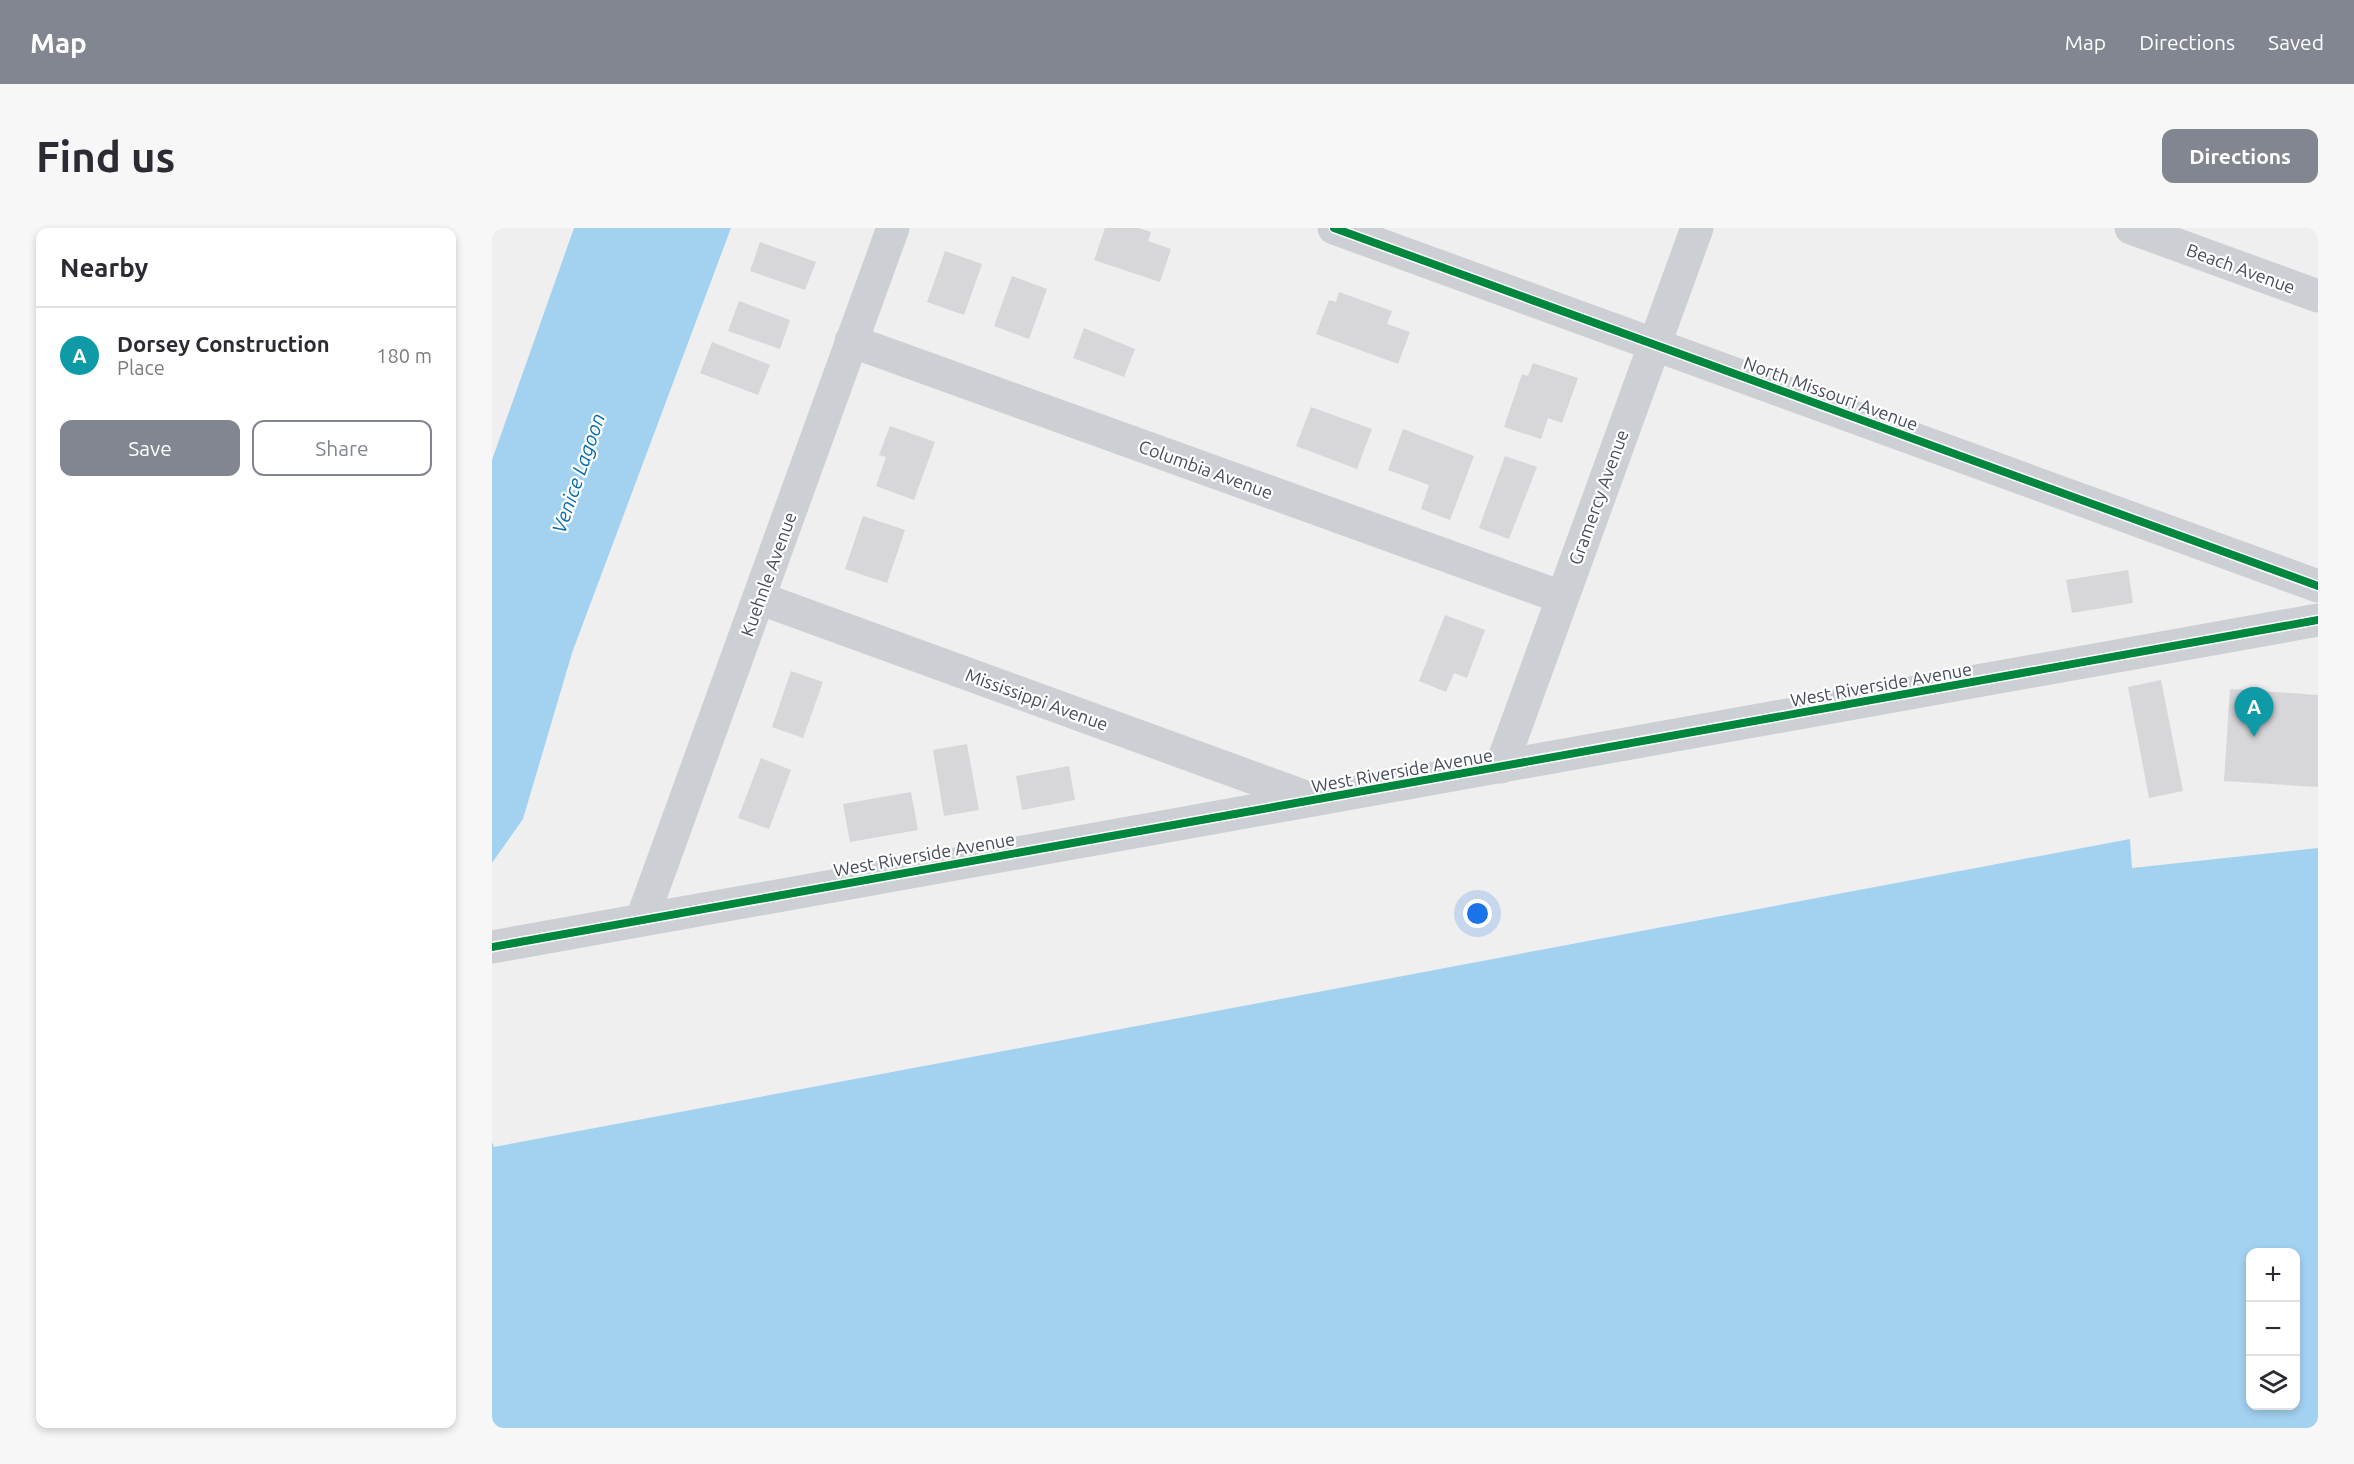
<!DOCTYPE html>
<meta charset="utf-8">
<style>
body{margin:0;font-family:Ubuntu,sans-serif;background:#f7f7f7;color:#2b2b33}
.controls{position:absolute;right:18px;bottom:18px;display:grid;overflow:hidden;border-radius:12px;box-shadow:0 3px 9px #0003}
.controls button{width:54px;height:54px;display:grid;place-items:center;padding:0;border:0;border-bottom:2px solid #e1e1e2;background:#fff;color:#2b2b33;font:30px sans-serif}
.you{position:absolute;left:986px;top:686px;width:21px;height:21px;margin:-15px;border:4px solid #fff;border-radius:50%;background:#1a73e8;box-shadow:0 0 0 9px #1a73e833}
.badge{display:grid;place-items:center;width:39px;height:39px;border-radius:50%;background:#818690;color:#fff;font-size:20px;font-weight:700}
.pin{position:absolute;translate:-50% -50px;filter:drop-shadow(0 2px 3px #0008)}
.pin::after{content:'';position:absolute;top:32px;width:21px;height:18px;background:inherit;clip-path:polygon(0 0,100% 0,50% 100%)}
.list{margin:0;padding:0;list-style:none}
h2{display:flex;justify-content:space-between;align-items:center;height:78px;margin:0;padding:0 24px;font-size:26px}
h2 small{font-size:20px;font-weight:400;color:#7c7c81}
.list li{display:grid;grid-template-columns:39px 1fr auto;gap:18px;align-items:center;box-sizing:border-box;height:96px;padding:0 24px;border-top:2px solid #e1e1e2}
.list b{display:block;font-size:22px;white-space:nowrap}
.list p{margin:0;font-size:20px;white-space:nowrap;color:#7c7c81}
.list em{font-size:20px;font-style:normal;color:#7c7c81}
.actions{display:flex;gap:12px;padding:18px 24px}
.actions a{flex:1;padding:14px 0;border:2px solid #818690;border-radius:12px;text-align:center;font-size:21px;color:#818690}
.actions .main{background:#818690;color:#fff}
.icon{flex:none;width:33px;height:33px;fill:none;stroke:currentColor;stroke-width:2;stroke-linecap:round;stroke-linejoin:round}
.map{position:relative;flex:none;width:1826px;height:1200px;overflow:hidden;border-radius:12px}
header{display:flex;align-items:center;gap:36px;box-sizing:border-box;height:84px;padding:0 30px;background:#818690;color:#fff}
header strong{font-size:28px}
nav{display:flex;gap:33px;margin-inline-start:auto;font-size:21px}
.intro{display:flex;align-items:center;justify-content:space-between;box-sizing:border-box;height:144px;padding:0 36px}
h1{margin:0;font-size:42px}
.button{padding:15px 27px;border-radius:12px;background:#818690;color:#fff;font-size:21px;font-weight:700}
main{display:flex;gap:36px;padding:0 36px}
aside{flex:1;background:#fff;border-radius:12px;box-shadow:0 3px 9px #0003}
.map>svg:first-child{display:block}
.water{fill:#a3d2f1;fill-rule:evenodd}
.building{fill:#d7d6d9}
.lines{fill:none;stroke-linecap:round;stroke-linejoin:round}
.minor{stroke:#cccfd3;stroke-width:33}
.cycleway-casing{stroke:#fff;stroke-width:11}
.cycleway{stroke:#00873e;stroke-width:8}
.labels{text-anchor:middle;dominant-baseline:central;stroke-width:4.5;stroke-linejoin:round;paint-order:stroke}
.street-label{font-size:18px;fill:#454d5d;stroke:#fff}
.water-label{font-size:20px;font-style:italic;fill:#026db3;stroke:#fff}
</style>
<header>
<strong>Map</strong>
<nav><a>Map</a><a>Directions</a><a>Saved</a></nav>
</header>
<div class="intro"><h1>Find us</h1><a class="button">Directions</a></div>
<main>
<aside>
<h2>Nearby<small></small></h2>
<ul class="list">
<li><span class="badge" style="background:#0f9aa8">A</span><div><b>Dorsey Construction</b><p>Place</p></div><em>180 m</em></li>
</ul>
<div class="actions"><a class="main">Save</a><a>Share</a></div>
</aside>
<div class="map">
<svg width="1826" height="1200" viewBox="0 0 1826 1200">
<rect width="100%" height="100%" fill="#f0efef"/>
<path class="water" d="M82,0H239L80,425L31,591L0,635V232Z
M1638,611L1640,640L1826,620V1200H0V914L2,919ZM1804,1024V1178H1758V1024Z"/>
<path class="building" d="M613,0H647L659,4L656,13L679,21L668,54L602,32Z
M268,14L324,34L313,62L258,43Z
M453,23L490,36L472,87L435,74Z
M520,48L555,61L537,111L502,98Z
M847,64L900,83L895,96L918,104L906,136L824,106L837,72L844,74Z
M247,73L298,92L288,121L236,103Z
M592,100L643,121L632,149L581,130Z
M220,114L278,137L266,167L208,145Z
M1041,135L1086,150L1070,195L1056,190L1049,211L1012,199L1030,146L1036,148Z
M819,179L880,201L865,241L804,218Z
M398,198L443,214L422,272L384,258L394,229L387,227Z
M911,201L982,228L958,292L929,281L937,257L896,242Z
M1013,228L1045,239L1017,311L987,300Z
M371,288L413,302L395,355L353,341Z
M1636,342L1641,375L1580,385L1574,352Z
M953,387L993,402L975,450L962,445L954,464L927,453Z
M299,443L331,454L311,510L280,499Z
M1669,452L1691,563L1657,570L1636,459Z
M1738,461L1826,467V559L1732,553Z
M475,516L487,582L452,588L441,522Z
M269,530L299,542L277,601L246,590Z
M577,538L583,572L530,582L524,548Z
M419,564L426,602L358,614L351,576Z"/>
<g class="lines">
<path class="minor" d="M842,0L1826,358
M1639,0L1826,68
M359,113L1069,369
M267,370L822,572
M1009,539L1205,0
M150,691L401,0
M0,719L1826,392"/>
<defs>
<path id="cycleway" d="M842,0L1826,358
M0,719L1826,392"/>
</defs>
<use href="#cycleway" class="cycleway-casing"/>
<use href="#cycleway" class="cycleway"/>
</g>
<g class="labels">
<g class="street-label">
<text transform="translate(1749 40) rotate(20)">Beach Avenue</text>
<text transform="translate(1339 165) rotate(20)">North Missouri Avenue</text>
<text transform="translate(714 241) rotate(20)">Columbia Avenue</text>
<text transform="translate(1106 269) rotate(-70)">Gramercy Avenue</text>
<text transform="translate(276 346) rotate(-70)">Kuehnle Avenue</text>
<text transform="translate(1389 456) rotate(-10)">West Riverside Avenue</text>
<text transform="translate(545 471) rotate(20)">Mississippi Avenue</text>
<text transform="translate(910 542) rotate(-10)">West Riverside Avenue</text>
<text transform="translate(432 626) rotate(-10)">West Riverside Avenue</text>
</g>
<g class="water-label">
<text transform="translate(86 245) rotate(-71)">Venice Lagoon</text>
</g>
</g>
</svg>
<div class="controls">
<button>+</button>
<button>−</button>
<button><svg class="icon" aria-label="layers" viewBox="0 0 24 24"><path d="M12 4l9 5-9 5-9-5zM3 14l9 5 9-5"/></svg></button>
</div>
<div class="you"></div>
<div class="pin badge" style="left:1762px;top:509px;background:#0f9aa8">A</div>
</div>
</main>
